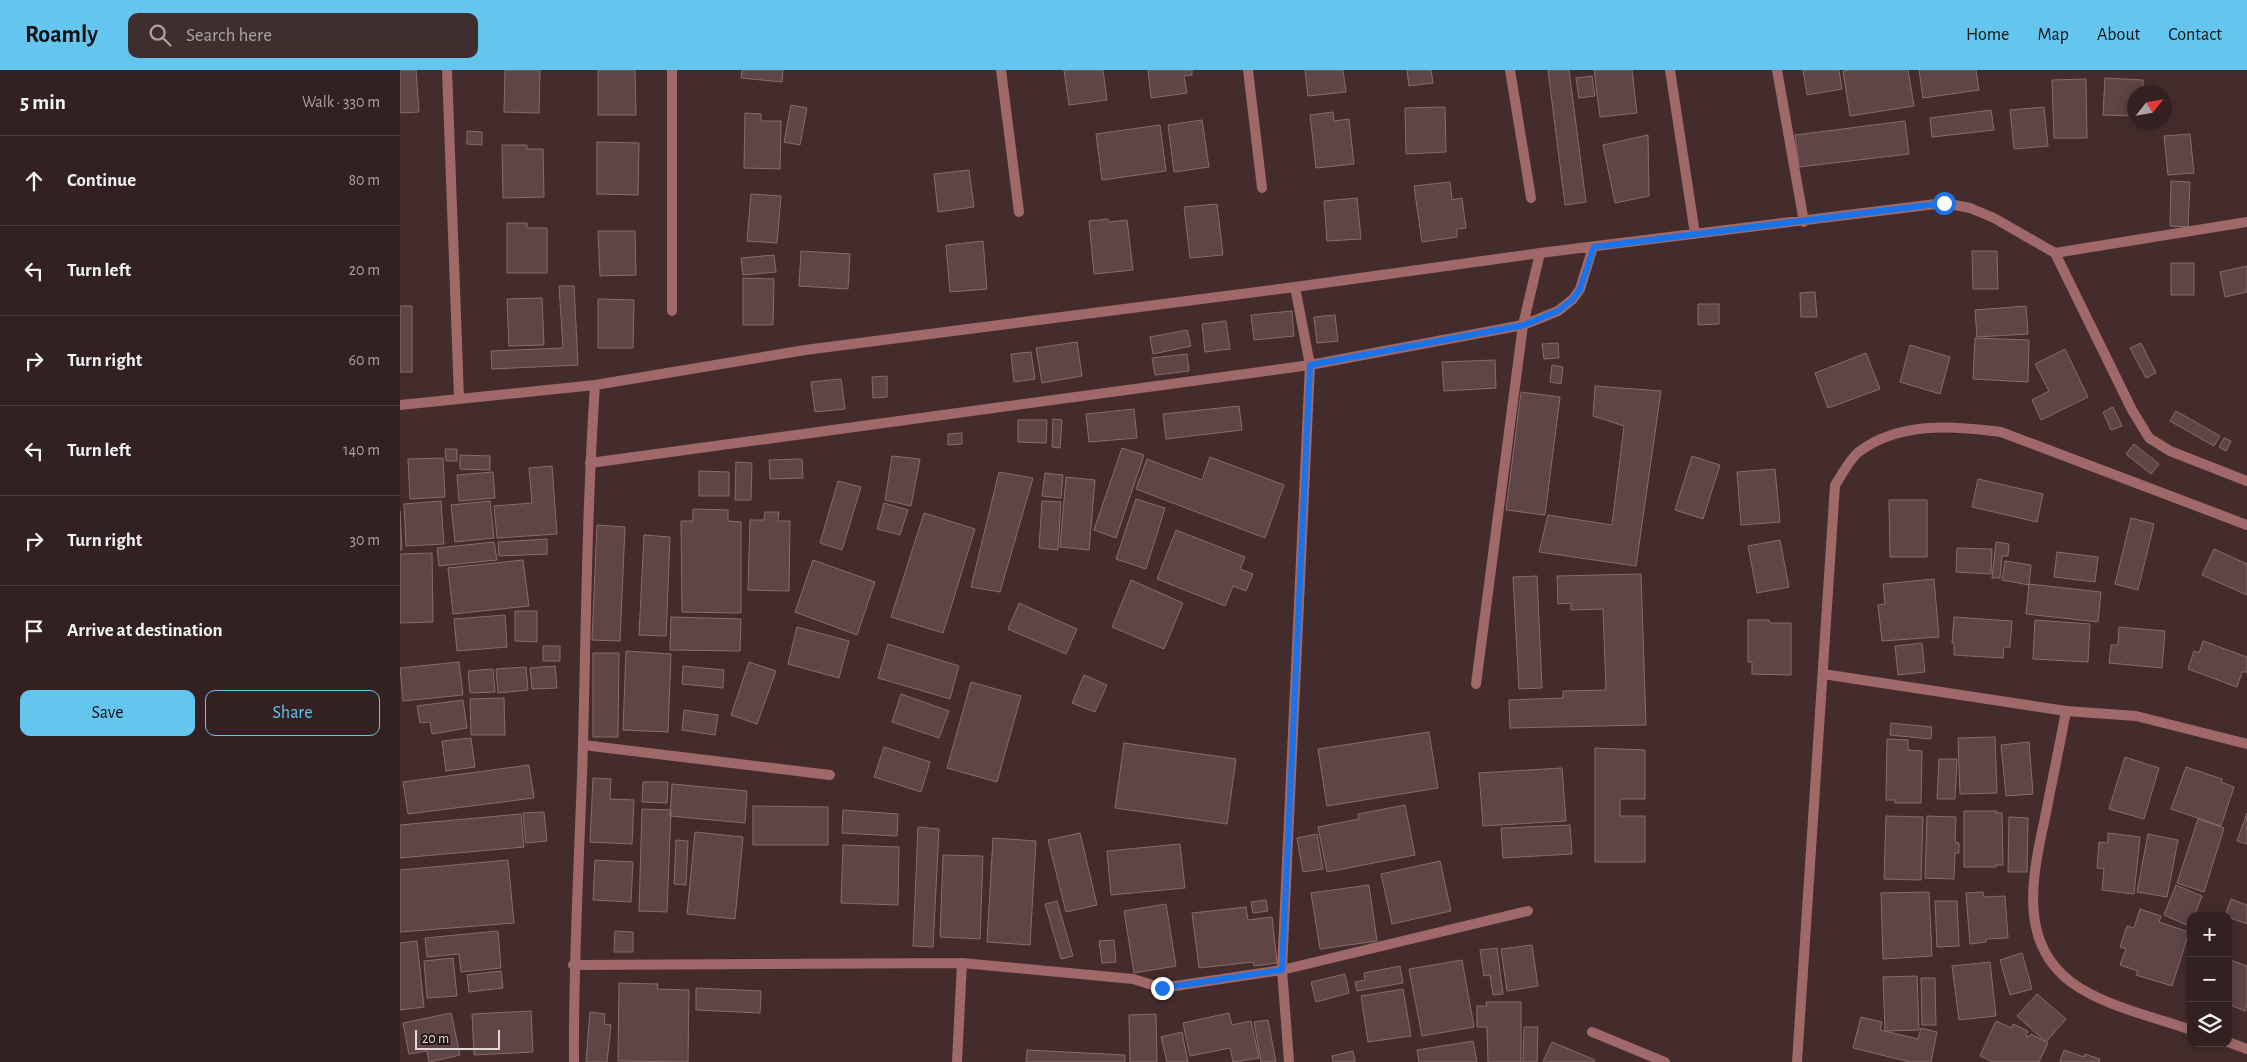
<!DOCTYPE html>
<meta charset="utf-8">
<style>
body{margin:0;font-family:"Alegreya Sans",sans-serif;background:#3e2e2e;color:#f1f3f6}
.controls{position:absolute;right:15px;bottom:15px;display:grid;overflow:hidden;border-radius:10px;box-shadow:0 2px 12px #0003}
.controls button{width:45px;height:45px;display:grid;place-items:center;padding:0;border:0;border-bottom:1px solid #4e3e3f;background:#332121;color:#f1f3f6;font:25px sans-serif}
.compass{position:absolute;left:1727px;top:15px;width:45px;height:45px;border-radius:50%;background:#332121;box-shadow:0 2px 12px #0003;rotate:59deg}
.scale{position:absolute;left:15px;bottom:12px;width:85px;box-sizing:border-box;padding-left:5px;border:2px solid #e7d6d6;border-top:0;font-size:14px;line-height:18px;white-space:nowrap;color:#e7d6d6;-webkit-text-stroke:4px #231818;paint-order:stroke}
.stop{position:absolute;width:15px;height:15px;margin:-11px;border:4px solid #1a73e8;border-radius:50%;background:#fff}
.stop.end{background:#1a73e8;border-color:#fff;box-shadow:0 1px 5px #0008}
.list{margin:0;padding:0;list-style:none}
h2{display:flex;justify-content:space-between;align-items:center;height:65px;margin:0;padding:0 20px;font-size:21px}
h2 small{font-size:16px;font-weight:400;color:#a9a3a5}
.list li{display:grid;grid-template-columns:32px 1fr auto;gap:15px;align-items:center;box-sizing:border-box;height:90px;padding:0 20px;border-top:1px solid #4e3e3f}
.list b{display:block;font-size:19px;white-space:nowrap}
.list em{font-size:16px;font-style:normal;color:#a9a3a5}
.actions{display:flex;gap:10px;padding:15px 20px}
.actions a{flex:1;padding:11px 0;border:1px solid #64c5ee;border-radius:10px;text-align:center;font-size:18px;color:#64c5ee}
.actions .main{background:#64c5ee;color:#111}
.icon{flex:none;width:28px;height:28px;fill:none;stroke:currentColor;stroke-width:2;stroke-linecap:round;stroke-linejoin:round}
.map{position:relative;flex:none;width:1847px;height:992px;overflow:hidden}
header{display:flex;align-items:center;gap:30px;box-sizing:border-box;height:70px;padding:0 25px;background:#64c5ee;color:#111}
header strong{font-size:24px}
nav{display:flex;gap:28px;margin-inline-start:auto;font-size:18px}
.search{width:350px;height:45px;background:#3e2e2e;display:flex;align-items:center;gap:12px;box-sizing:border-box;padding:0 18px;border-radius:10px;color:#a9a3a5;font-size:19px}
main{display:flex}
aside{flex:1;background:#332121}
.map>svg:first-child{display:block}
.building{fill:#5f4545;stroke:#896c6c}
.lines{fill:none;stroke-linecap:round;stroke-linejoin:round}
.service{stroke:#a16869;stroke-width:10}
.minor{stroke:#a16869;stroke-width:10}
.route{stroke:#1a73e8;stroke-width:6}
</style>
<header>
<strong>Roamly</strong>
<div class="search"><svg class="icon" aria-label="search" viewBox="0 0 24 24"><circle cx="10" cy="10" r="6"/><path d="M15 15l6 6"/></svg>Search here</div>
<nav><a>Home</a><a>Map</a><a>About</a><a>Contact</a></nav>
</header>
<main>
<aside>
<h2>5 min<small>Walk · 330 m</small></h2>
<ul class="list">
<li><svg class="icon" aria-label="ahead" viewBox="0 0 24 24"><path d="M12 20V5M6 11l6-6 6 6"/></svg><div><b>Continue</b></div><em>80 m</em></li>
<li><svg class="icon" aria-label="left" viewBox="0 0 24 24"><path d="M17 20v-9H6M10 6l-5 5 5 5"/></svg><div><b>Turn left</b></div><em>20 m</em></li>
<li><svg class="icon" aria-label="right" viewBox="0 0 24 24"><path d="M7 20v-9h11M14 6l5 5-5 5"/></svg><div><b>Turn right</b></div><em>60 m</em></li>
<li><svg class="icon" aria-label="left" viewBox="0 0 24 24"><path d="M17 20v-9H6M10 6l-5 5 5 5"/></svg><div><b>Turn left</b></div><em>140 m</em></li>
<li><svg class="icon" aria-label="right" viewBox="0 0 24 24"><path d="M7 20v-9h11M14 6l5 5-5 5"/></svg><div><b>Turn right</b></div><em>30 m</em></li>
<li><svg class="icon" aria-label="arrive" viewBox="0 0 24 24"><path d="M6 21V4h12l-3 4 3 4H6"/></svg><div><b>Arrive at destination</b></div></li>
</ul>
<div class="actions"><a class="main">Save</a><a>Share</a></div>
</aside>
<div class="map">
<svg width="1847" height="992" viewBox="0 0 1847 992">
<rect width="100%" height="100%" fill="#442c2c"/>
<path class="building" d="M0,0H16L19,42L0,43Z
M105,0H140L139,43L104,42Z
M198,0H235L236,45H198Z
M342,0H383L382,12L341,8Z
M664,0H703L707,30L669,35Z
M748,0H792V5L784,6L787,23L751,28Z
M905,0H943L946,22L908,26Z
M1007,0H1031L1033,13L1009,16Z
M1148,0H1169L1186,132L1165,135Z
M1194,0H1232L1237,43L1200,47Z
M1403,0H1439L1442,19L1407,25Z
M1451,0H1508L1514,36L1450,46L1443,1Z
M1519,0H1576L1579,20L1523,28Z
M1192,6L1195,26L1179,28L1176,8Z
M1705,8L1743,10V22H1734V46L1703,45Z
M1686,9L1687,68H1654L1652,10Z
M391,35L407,38L400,75L384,72Z
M1045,37L1046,82L1006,84L1005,38Z
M1644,37L1648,76L1614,79L1610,40Z
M1591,40L1594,60L1532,67L1530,48Z
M933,42L934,51L949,49L954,94L916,98L910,45Z
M345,43L361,44V51H381L380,99L344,98Z
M802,50L809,97L774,102L768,55Z
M1505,51L1509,84L1399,97L1395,65Z
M760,55L766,101L702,110L696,64Z
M67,61L82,62V75L67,74Z
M1790,64L1794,103L1768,105L1764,66Z
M1248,65L1249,126L1215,133L1203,75Z
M197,72L239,73L238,125L197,124Z
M102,75H127V79H143L144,127L103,128Z
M569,100L574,137L538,142L534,104Z
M1771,111L1790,112L1788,157L1770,156Z
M1050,112L1052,130L1062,128L1066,158L1057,159V167L1022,172L1014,116Z
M351,124L381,126L377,173L347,171Z
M957,128L961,169L927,171L924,131Z
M817,134L823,185L790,188L784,137Z
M708,149L709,152L727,150L733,200L694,204L689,151Z
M107,153H127V158H147V203H107Z
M198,161H235L236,205L200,206Z
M583,171L587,219L550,222L546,175Z
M401,181L450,184L448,219L399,216Z
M1572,181H1597L1598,219H1573Z
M374,185L376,202L343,205L341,188Z
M1771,193H1794V225H1771Z
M1847,196V222L1825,227L1820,202Z
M343,208L374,209L373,255H343Z
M159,216H174L178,295L92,299L91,281L163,278Z
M1415,222L1417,247H1401L1400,223Z
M142,228L144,275L109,276L107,229Z
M198,229L234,230L233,278H198Z
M1298,234H1319V254L1298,255Z
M0,236H12V302H0Z
M1626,236L1628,264L1577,267L1575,240Z
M892,241L894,266L854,270L851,245Z
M935,245L938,271L917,273L914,247Z
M826,251L830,279L805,282L802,254Z
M787,260L791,276L753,284L750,267Z
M1575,268L1629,270L1628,312L1573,309Z
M677,272L682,306L642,313L636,278Z
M1158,273L1159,288L1144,289L1142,274Z
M1741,273L1756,303L1746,308L1730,278Z
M1510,275L1550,287L1540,324L1500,312Z
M1665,279L1688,327L1641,350L1632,330L1649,321L1635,294Z
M631,282L635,309L614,312L611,284Z
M1466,283L1480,319L1428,338L1415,303Z
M787,284L789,301L755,305L752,288Z
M1095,290L1096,318L1044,321L1042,292Z
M1152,295L1163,297L1161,314L1150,312Z
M487,306V327L473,328L472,307Z
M441,309L445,339L415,342L411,312Z
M1195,316L1261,321L1236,496L1139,482L1148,445L1212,455L1224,356L1193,346Z
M1121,322L1160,327L1145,445L1106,440Z
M839,336L842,360L766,369L763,344Z
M1713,337L1722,356L1711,360L1703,342Z
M734,339L737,368L689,372L686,344Z
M1776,341L1820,366L1814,376L1770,351Z
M653,349L662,350L660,378L652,377Z
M618,350H647L646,373L618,372Z
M562,363V374L548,375V364Z
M1824,368L1831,371L1826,381L1819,377Z
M1734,374L1759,394L1751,404L1726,384Z
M722,378L744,385L716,468L694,460Z
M45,379H57V391H46Z
M60,385L90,386V400L60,399Z
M492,386L520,389L511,436L485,430Z
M1292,386L1320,395L1303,449L1275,440Z
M810,387L884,415L865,468L736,419L747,389L802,410Z
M43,388L45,427L10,429L8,389Z
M402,389L403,408L370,409L369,390Z
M336,392L352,393L351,430H335Z
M152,396L157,464L97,468L94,436L132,433L129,398Z
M1375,399L1380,452L1341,455L1337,402Z
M299,401L329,402V426H299Z
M93,402L95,428L59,431L57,405Z
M599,402L633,408L600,522L571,517Z
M645,403L663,405L661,428L642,426Z
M666,407L695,410L689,480L660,477Z
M1578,409L1643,424L1637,452L1572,437Z
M438,411L461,417L442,480L420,473Z
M736,429L765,438L746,499L716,489Z
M1489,430H1527V487H1490Z
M41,431L44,474L6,476L4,434Z
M90,431L94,468L55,472L51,435Z
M642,431L661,432L658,480L639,478Z
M484,433L508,440L500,465L477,459Z
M293,439L328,440V451L341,452V543L282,542L281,451H293Z
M0,441L2,480H0Z
M365,442H379L378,451H390L389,521L348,520L350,450H364Z
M524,443L575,459L543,563L491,547Z
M1731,448L1754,454L1738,520L1715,514Z
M197,455L225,457L220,571L192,570Z
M776,460L845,487L840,499L853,504L846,521L833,516L825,536L757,509Z
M244,465L270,467L266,566L239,565Z
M147,469V484L99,486L98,472Z
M1380,470L1389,517L1357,523L1348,476Z
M94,472L97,490L39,496L37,478Z
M1596,472L1609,474L1608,486H1602L1600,508H1592Z
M1557,478L1592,479L1591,504L1556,502Z
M1814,479L1847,494V525L1802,505Z
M1657,482L1698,487L1695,512L1654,507Z
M32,483L33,552L0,553V484Z
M123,490L129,536L53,544L48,498Z
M413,490L475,512L457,565L395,542Z
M1605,491L1631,495L1629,515L1602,510Z
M1241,504L1246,655L1110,658L1109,630L1163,628V621L1206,620L1203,539L1171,540V533L1158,534L1157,506Z
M1137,506L1142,618L1119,619L1113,507Z
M1534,509L1539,567L1482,571L1478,535L1485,534L1483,514Z
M731,510L783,533L764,579L712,557Z
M1629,514L1701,522L1698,552L1626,544Z
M619,533L677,559L666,584L608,559Z
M115,541H137V572L115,571Z
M105,545L107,577L57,581L54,549Z
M271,547L341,549L340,581L270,580Z
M1554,547L1612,551L1610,577H1604L1603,588L1554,585V573H1552Z
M1348,550H1369L1370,553H1391V605L1352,604V592H1348Z
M1635,550L1690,554L1688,592L1633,589Z
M397,557L449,571L439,608L388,594Z
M1719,557L1765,561L1762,598L1709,593L1711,575H1718Z
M1803,571L1847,587V602H1842L1837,617L1788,599L1794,581L1799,583Z
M1522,573L1525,602L1498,605L1495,576Z
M488,574L559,596L550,629L478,608Z
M143,576H160V591H143Z
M226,581L271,584L268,662L223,660Z
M193,583H219L218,667H193Z
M59,592L63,625L3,631L0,598Z
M349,592L376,601L357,654L331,645Z
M155,596L157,618L132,619L130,598Z
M283,596L324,600L323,618L282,614Z
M126,597L128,620L98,623L96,599Z
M93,599L95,622L70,623L68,601Z
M684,605L707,615L695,642L672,633Z
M571,612L621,626L597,712L547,698Z
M501,624L549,641L539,668L492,652Z
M104,628L105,665H71L70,629Z
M63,630L67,658L32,664L30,652L20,653L17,636Z
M284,640L318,645L315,665L282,660Z
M1491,653L1532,657L1531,669L1490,665Z
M1029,662L1038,718L927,736L918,679Z
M1595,667L1597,723L1560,724L1558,668Z
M71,668L75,697L46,701L42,671Z
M1487,669L1508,670V680L1522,681L1521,733H1495V730H1486Z
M1629,672L1633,724L1606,726L1601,675Z
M724,673L836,689L827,754L715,738Z
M484,677L530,692L521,722L474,707Z
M1195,678L1245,680V729H1220V746H1245V792H1195Z
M1725,687L1759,698L1744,749L1709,739Z
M1539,689H1557L1555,729H1537Z
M129,695L134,728L8,744L3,712Z
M1786,697L1822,709L1821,712L1834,717L1821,756L1771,739Z
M1162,698L1166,751L1083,756L1079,703Z
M193,708L211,709L210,729L234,730L232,774L190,772Z
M243,712H268L267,733L242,732Z
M272,714L347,721L345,753L270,746Z
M1005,735L1015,785L927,802L918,757L959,749L958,744Z
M353,736L428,737V775H353Z
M242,739L271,740L267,842L239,841Z
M443,740L498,744L497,766L442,763Z
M1564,741H1597L1596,743H1602L1603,795H1596V797H1564Z
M144,742L147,771L126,773L123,743Z
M1847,743V774L1837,771Z
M121,744L124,777L0,788V755Z
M1486,746L1523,747L1521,810L1484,809Z
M1527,746L1556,747L1555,772L1559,773V783H1555L1554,809L1525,808Z
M1609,747L1628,748L1627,802H1608Z
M1798,749L1824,758L1804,822L1777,813Z
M1170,755L1172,784L1103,788L1101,758Z
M518,757L539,759L533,877L513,876Z
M295,762L343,767L335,849L287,844Z
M680,763L697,835L666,842L648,770Z
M1708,763L1740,767L1734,824L1702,820L1704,799L1697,798L1699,772L1708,773Z
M917,764L923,799L903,802L897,768Z
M1748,764L1778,770L1767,827L1737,822Z
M593,768L636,771L630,875L587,872Z
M276,770L288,771L286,815L274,814Z
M780,774L785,818L711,825L707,781Z
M443,775L499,777L498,835L441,833Z
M543,785L583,786L580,869L540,867Z
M108,790L114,853L0,862V800Z
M195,790L233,792L231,832L193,830Z
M1040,791L1051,841L992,854L981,804Z
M969,815L977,871L920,879L911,823Z
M1776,815L1802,826L1794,846H1791L1789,856L1764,845Z
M1529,822L1532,886L1483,889L1481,823Z
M1583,822L1584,827L1605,826L1608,868L1586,869V872L1570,874L1566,823Z
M1831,829L1847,835V854L1825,846Z
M866,830L868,841L853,843L851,832Z
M657,831L673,886L661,889L645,834Z
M1535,831H1557L1559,876L1537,877Z
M766,834L776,896L734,903L724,841Z
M846,837L848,850L872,847L877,893L854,896L853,892L799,898L792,843Z
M1740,839L1761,846L1759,852L1789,862L1772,916L1736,905L1738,901L1720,895L1726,879L1720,877L1727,856L1734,858Z
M98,861L101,898L61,902L59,884L27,887L25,868Z
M215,861L233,862V882H214Z
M714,870L716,892L702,893L699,871Z
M17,871L24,937L0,940V873Z
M1132,875L1138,916L1107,921L1101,879Z
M1097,878L1103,924L1093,925L1090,905L1084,906L1080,880Z
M1622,883L1632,919L1610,925L1600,890Z
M53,888L57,926L27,928L24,891Z
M1828,889L1847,896V935L1845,941L1828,934Z
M1062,890L1074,957L1022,966L1009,899Z
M1590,892L1596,946L1559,950L1552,896Z
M1000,896L1003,913L957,921L955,912L965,910L964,903Z
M101,901L103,918L69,922L67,905Z
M945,904L949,923L916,932L911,912Z
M1517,906L1519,960L1485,961L1483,907Z
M1521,908H1535L1536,955H1522Z
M219,913L258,914L257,919L289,920L288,992L218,991Z
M296,918L361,921L360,943L296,940Z
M1003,919L1011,966L968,972L961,926Z
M1637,924L1666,949L1646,972L1617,946Z
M1086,932H1121V992H1088L1087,957H1077V936H1087Z
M131,941L133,982L74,985L72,944Z
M190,942L205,944L204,954L211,955L207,992H186Z
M51,943L60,985L29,992L27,981L9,984L3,953Z
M829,943L832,955L851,951L859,988L833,992L830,978L790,986L783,953Z
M756,944L757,992H730L729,945Z
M1461,947L1482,952L1480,960L1518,969L1521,958L1537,962L1531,992H1510L1453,978Z
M868,950L876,992H861L854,952Z
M1596,951L1612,958L1613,954L1628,961L1626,966L1629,967L1631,964L1648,973L1639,992H1593L1580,986Z
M1124,957H1138L1137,992H1123Z
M782,962L788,992H767L761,967Z
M1073,971L1077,992H1019L1017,980Z
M1152,972L1195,990L1194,992H1143Z
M627,980L725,985V992H626Z
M1664,980L1684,987L1685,984L1700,989L1699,992H1660Z
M953,981L955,992H933L932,986Z"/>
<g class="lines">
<path class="service" d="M1423,604L1666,641"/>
<path class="minor" d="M47,0L59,328
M601,0L619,142
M848,0L862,118
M1110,0L1131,128
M1270,0L1295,164
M1377,0L1404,152
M1655,183L1847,152
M272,241V0
M0,335L195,315L405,280L895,217L1140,183L1544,133L1570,138L1594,148L1655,183L1732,340L1749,368L1770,381L1847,411
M190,393L910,295L1123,255L1158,241L1173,229L1180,219L1193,177
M1076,614L1123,255L1140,183
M183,675L430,705
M173,895L562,893L733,909L762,918L882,900L1128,841
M1791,960C1752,946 1705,937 1671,912C1614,869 1635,796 1647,738C1653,706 1660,674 1666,641L1736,646L1847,674
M1192,962L1265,992
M1828,972L1847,979
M174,992C173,886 180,780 183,674C186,554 187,434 195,315
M557,992L562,893
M889,992L882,900L910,295L895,217
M1397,992L1435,415C1442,405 1450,388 1460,381C1501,351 1554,356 1601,362L1847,455"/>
</g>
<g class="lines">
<path class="route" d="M762,918L882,900L910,295L1124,255L1158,241L1173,229L1180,219L1194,177L1544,133"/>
</g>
</svg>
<div class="controls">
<button>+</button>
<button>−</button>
<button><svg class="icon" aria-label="layers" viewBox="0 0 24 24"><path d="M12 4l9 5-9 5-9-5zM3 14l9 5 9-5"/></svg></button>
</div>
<svg class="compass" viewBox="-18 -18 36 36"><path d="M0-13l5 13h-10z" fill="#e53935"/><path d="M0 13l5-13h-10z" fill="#a9a3a5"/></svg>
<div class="scale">20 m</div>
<div class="stop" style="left:1544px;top:133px"></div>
<div class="stop end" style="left:762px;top:918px"></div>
</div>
</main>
